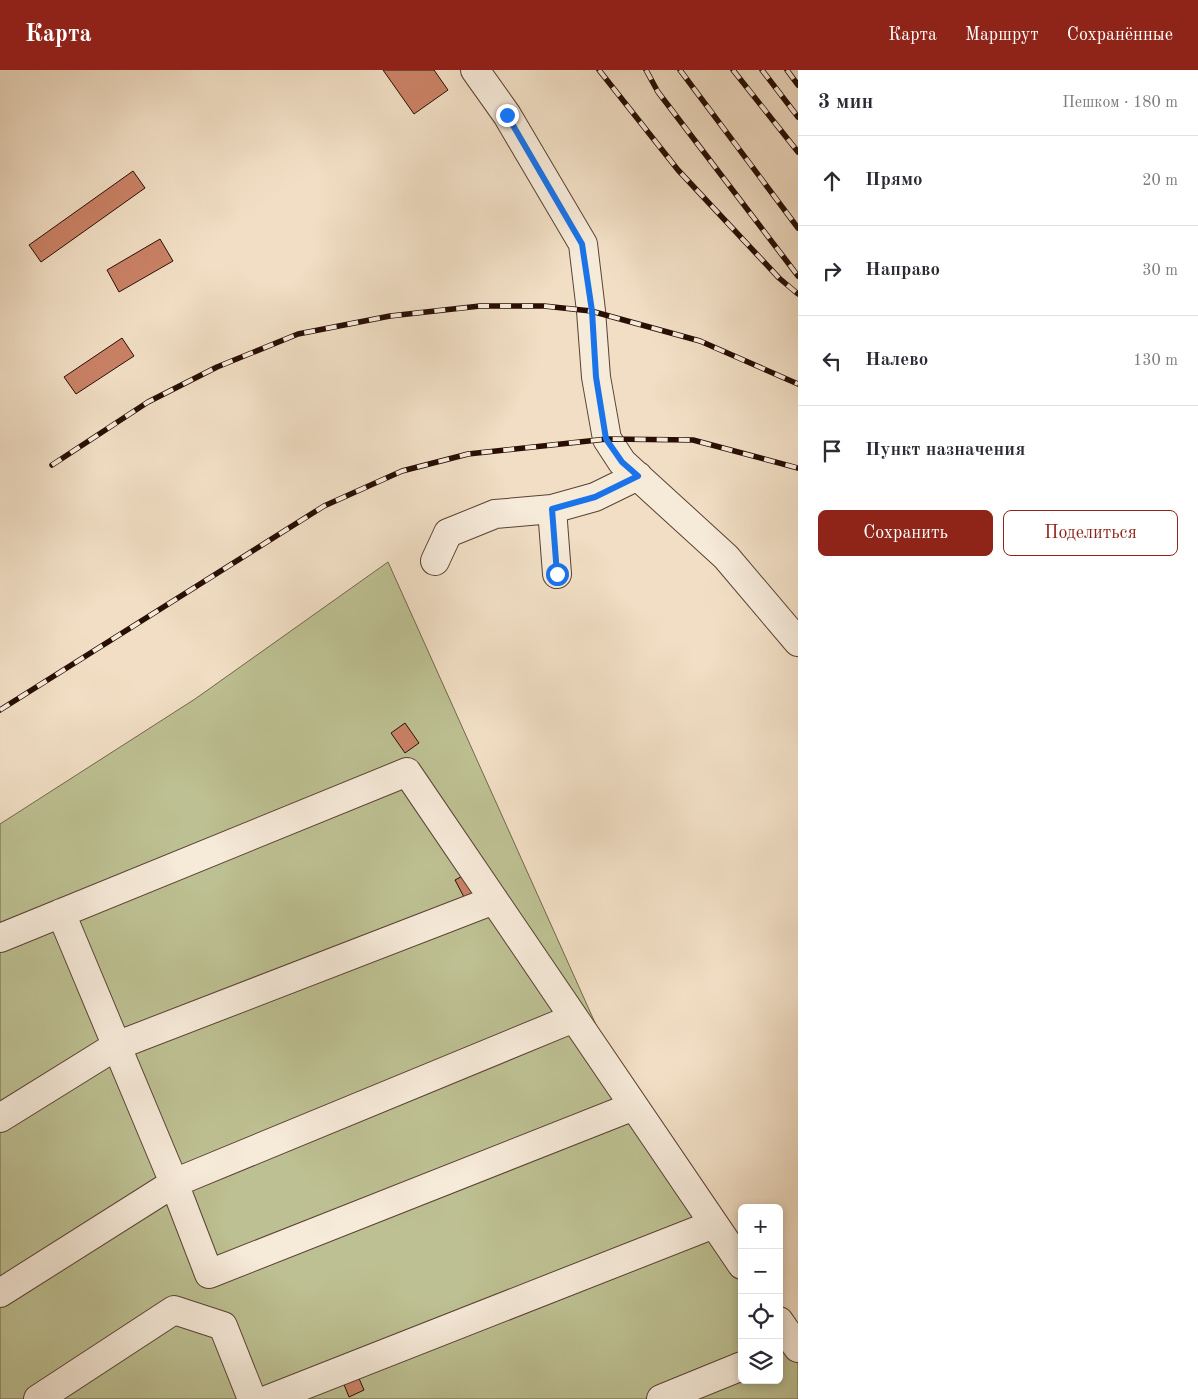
<!DOCTYPE html>
<html lang="ru">
<meta charset="utf-8">
<style>
body{margin:0;font-family:"Old Standard TT",serif;background:#f2f2f3;color:#2b2b33}
.controls{position:absolute;right:15px;bottom:15px;display:grid;overflow:hidden;border-radius:8px;box-shadow:0 2px 8px #0003}
.controls button{width:45px;height:45px;display:grid;place-items:center;padding:0;border:0;border-bottom:1px solid #e1e1e2;background:#fff;color:#2b2b33;font:25px sans-serif}
.stop{position:absolute;width:15px;height:15px;margin:-11px;border:4px solid #1a73e8;border-radius:50%;background:#fff}
.stop.end{background:#1a73e8;border-color:#fff;box-shadow:0 1px 5px #0008}
.list{margin:0;padding:0;list-style:none}
h2{display:flex;justify-content:space-between;align-items:center;height:65px;margin:0;padding:0 20px;font-size:21px}
h2 small{font-size:16px;font-weight:400;color:#7c7c81}
.list li{display:grid;grid-template-columns:32px 1fr auto;gap:15px;align-items:center;box-sizing:border-box;height:90px;padding:0 20px;border-top:1px solid #e1e1e2}
.list b{display:block;font-size:19px;white-space:nowrap}
.list em{font-size:16px;font-style:normal;color:#7c7c81}
.actions{display:flex;gap:10px;padding:15px 20px}
.actions a{flex:1;padding:11px 0;border:1px solid #8f2418;border-radius:8px;text-align:center;font-size:18px;color:#8f2418}
.actions .main{background:#8f2418;color:#fff}
.icon{flex:none;width:28px;height:28px;fill:none;stroke:currentColor;stroke-width:2;stroke-linecap:round;stroke-linejoin:round}
.map{position:relative;flex:none;width:798px;height:1329px;overflow:hidden}
header{display:flex;align-items:center;gap:30px;box-sizing:border-box;height:70px;padding:0 25px;background:#8f2418;color:#fff}
header strong{font-size:24px}
nav{display:flex;gap:28px;margin-inline-start:auto;font-size:18px}
main{display:flex}
aside{flex:1;background:#fff}
.map>svg:first-child{display:block}
.green{fill:#bdc092;stroke:#72674b}
.building{fill:#ca8266;stroke:#280e04}
.lines{fill:none;stroke-linecap:round;stroke-linejoin:round}
.minor-casing{stroke:#5a4234;stroke-width:30}
.minor{stroke:#f6ead9;stroke-width:28}
.rail-casing{stroke:#280e04;stroke-width:5.5}
.rail{stroke:#f6ead9;stroke-width:4;stroke-dasharray:11;stroke-linecap:butt}
.route{stroke:#1a73e8;stroke-width:6}
</style>
<header>
<strong>Карта</strong>
<nav><a>Карта</a><a>Маршрут</a><a>Сохранённые</a></nav>
</header>
<main>
<div class="map">
<svg width="798" height="1329" viewBox="0 0 798 1329">
<rect width="100%" height="100%" fill="#f1dec4"/>
<filter id="stains"><feTurbulence type="fractalNoise" baseFrequency=".004" numOctaves="4"/><feColorMatrix values="0 0 0 0 .2 0 0 0 0 .09 0 0 0 0 .02 0 0 0 .5 -.17"/></filter>
<radialGradient id="worn" r=".72"><stop offset=".6" stop-color="#630" stop-opacity="0"/><stop offset="1" stop-color="#630" stop-opacity=".3"/></radialGradient>
<path class="green" d="M388,492L610,986L742,1180V1310H779V1235L798,1263V1329H0V754L195,629Z"/>
<path class="building" d="M383,0H434L448,20L414,44Z
M133,101L145,118L41,192L29,175Z
M160,169L173,191L119,222L107,200Z
M122,268L134,286L76,324L64,307Z
M405,653L419,673L405,683L391,663Z
M470,802L481,821L465,829L455,810Z
M358,1306L364,1320L349,1327L343,1312Z"/>
<g class="lines">
<defs>
<path id="minor" d="M475,0L507,45L583,174L591,241L596,307L607,369L622,392L726,487L798,572
M552,439L557,504
M435,491L448,463L495,444L552,439L595,427L638,406
M61,843L174,1113L209,1204L634,1036
M0,868L407,702L742,1195
M0,1048L116,976L494,830
M0,1223L174,1113L574,948
M779,1251L798,1278
M38,1329L174,1240L223,1256L252,1329
M269,1329L714,1154
M661,1329L742,1296"/>
</defs>
<use href="#minor" class="minor-casing"/>
<use href="#minor" class="minor"/>
<defs>
<path id="rail" d="M599,0L678,100L779,208L798,224
M646,0L658,22L798,206
M680,0L798,158
M733,0L798,82
M762,0L798,47
M787,0L798,15
M52,395L148,332L217,297L298,264L390,246L480,236H544L591,241L700,271L798,314
M0,640L324,436L402,401L468,384L607,369L693,370L798,398"/>
</defs>
<use href="#rail" class="rail-casing"/>
<use href="#rail" class="rail"/>
</g>
<g class="lines">
<path class="route" d="M507,45L582,174L592,241L596,307L606,369L622,392L638,406L595,427L552,439L557,504"/>
</g>
<rect width="100%" height="100%" filter="url(#stains)"/>
<rect width="100%" height="100%" fill="url(#worn)"/>
</svg>
<div class="controls">
<button>+</button>
<button>−</button>
<button><svg class="icon" aria-label="locate" viewBox="0 0 24 24"><circle cx="12" cy="12" r="6"/><path d="M12 2v4M12 18v4M2 12h4M18 12h4"/></svg></button>
<button><svg class="icon" aria-label="layers" viewBox="0 0 24 24"><path d="M12 4l9 5-9 5-9-5zM3 14l9 5 9-5"/></svg></button>
</div>
<div class="stop" style="left:557px;top:504px"></div>
<div class="stop end" style="left:507px;top:45px"></div>
</div>
<aside>
<h2>3 мин<small>Пешком · 180 m</small></h2>
<ul class="list">
<li><svg class="icon" aria-label="ahead" viewBox="0 0 24 24"><path d="M12 20V5M6 11l6-6 6 6"/></svg><div><b>Прямо</b></div><em>20 m</em></li>
<li><svg class="icon" aria-label="right" viewBox="0 0 24 24"><path d="M7 20v-9h11M14 6l5 5-5 5"/></svg><div><b>Направо</b></div><em>30 m</em></li>
<li><svg class="icon" aria-label="left" viewBox="0 0 24 24"><path d="M17 20v-9H6M10 6l-5 5 5 5"/></svg><div><b>Налево</b></div><em>130 m</em></li>
<li><svg class="icon" aria-label="arrive" viewBox="0 0 24 24"><path d="M6 21V4h12l-3 4 3 4H6"/></svg><div><b>Пункт назначения</b></div></li>
</ul>
<div class="actions"><a class="main">Сохранить</a><a>Поделиться</a></div>
</aside>
</main>
